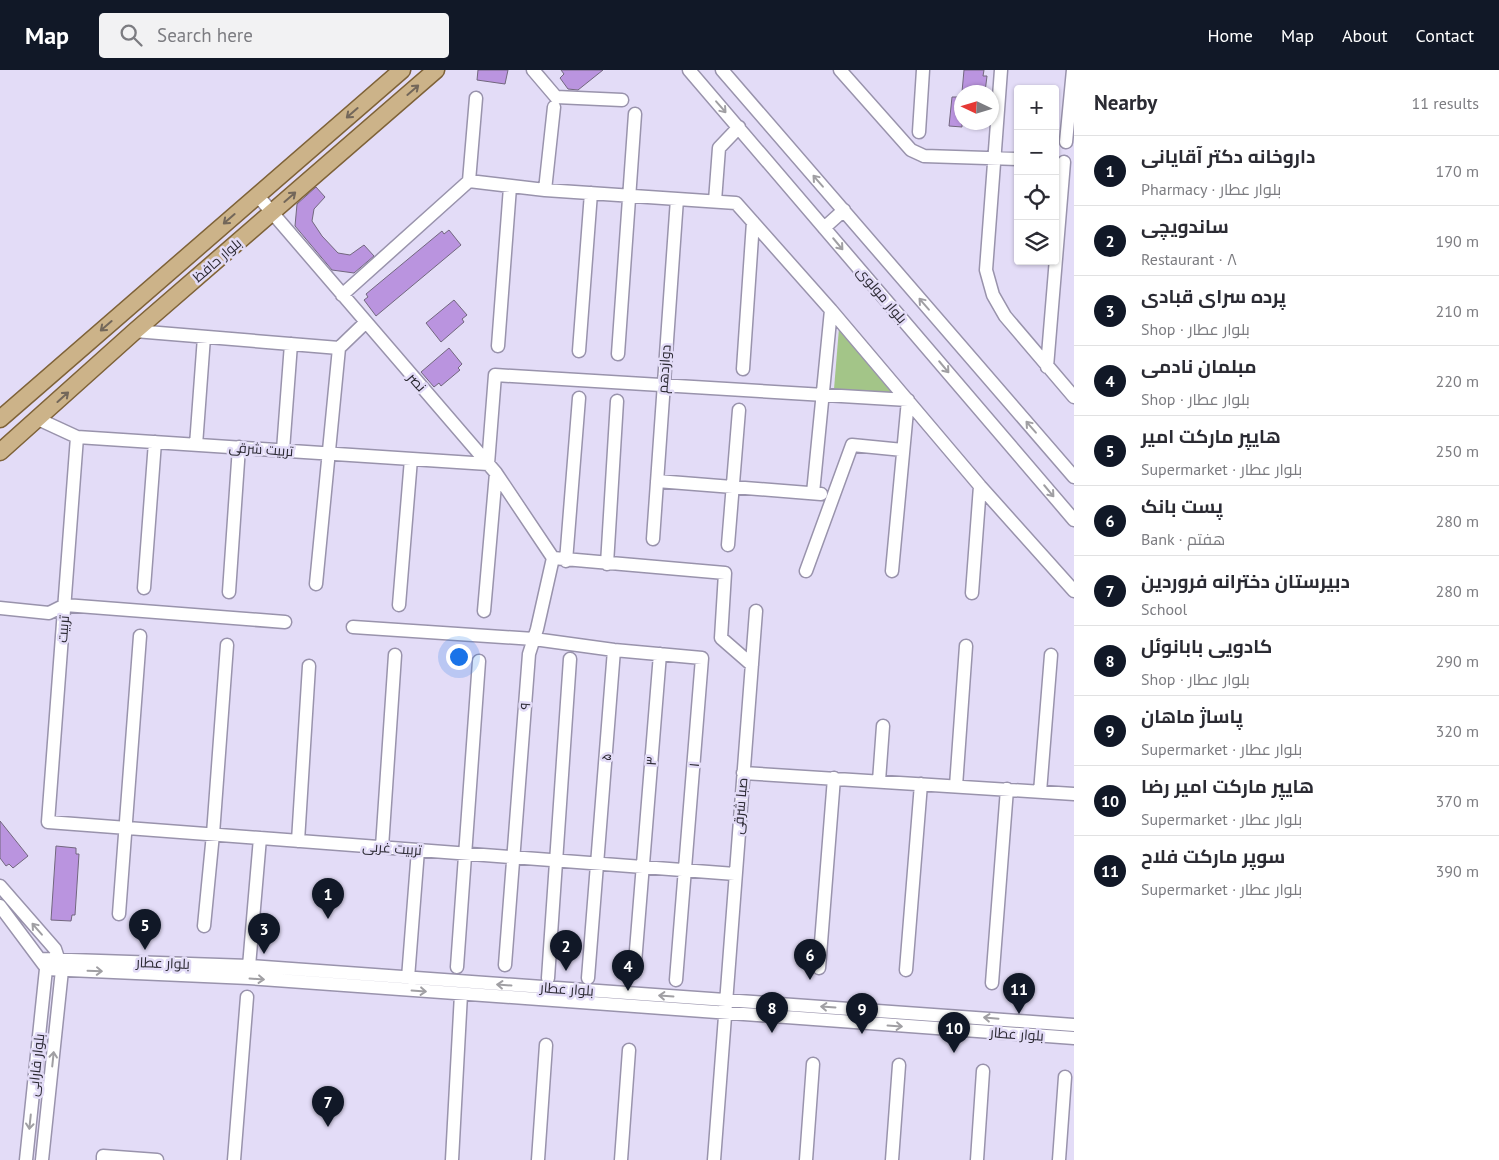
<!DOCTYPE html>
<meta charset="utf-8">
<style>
body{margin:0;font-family:"PT Sans",Cairo,sans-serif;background:#f2f2f3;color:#2b2b33}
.controls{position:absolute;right:15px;top:15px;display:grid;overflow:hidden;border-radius:5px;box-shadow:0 1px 4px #0004}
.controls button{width:45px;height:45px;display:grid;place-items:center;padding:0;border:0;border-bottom:1px solid #e1e1e2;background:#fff;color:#2b2b33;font:25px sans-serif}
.compass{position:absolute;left:954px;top:15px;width:45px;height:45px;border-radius:50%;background:#fff;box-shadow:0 1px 4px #0004;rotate:274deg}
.you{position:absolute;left:458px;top:586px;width:18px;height:18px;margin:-12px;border:4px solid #fff;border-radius:50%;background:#1a73e8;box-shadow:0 0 0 8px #1a73e833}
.badge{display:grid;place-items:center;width:32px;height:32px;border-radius:50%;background:#111827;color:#fff;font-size:16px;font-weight:700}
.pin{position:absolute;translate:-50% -41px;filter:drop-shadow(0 1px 2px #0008)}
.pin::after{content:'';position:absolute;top:26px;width:18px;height:15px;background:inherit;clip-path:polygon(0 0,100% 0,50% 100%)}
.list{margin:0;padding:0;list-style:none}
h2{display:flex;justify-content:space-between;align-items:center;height:65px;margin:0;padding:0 20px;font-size:21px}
h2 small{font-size:16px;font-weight:400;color:#7c7c81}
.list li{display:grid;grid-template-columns:32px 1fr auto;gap:15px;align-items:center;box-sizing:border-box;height:70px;padding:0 20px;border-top:1px solid #e1e1e2}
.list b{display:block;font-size:19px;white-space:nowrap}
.list p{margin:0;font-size:16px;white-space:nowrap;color:#7c7c81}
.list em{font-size:16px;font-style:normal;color:#7c7c81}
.icon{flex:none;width:28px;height:28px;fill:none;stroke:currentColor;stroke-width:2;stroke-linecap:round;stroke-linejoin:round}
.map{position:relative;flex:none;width:1074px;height:1090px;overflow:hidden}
header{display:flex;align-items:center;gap:30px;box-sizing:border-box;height:70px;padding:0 25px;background:#111827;color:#fff}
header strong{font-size:24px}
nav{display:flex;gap:28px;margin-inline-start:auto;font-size:18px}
.search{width:350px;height:45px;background:#f2f2f3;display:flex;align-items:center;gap:12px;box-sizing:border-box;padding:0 18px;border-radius:5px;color:#7c7c81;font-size:19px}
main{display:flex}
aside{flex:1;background:#fff}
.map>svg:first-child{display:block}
.green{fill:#a3c588}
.building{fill:#ba94df;stroke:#72677e}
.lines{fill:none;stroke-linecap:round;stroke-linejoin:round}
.minor-casing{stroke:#9993ac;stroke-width:15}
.major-casing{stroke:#7e6238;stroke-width:19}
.minor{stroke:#fff;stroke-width:12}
.major{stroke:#ccb389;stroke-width:16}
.oneway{stroke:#73675a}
.oneway2{stroke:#a09fa3}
.labels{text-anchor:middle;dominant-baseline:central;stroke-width:5;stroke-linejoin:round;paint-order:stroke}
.street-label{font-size:14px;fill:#2b2933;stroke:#e3dcf7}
</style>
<header>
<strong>Map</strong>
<div class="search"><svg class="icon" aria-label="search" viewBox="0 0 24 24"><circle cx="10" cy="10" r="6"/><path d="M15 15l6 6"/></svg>Search here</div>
<nav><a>Home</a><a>Map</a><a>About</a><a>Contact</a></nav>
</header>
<main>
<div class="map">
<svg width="1074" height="1090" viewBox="0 0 1074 1090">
<rect width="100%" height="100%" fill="#e3dcf7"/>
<path class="green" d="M839,258L894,324L834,319Z"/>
<path class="building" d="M478,0H508L505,14L477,10Z
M561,0H603L578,20L568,19L560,8L564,4Z
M964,0H984L983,6H987L985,22H962Z
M952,27H962V57L949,56Z
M316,117L325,127L314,139L312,151L322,166L338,183L350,185L364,175L374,186L354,203L332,200L295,156L297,134Z
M449,160L461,175L376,246L364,230L368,227L366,224L442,161L444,164Z
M454,230L467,245L462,249L464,252L441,272L426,253Z
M449,278L462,294L458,298L460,300L441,316L439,313L434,317L421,302Z
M0,751L28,786L13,798L9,794L6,796L0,788Z
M56,776L76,778V784H79L75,845H72L71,851L51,850Z"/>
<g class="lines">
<defs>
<path id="minor" d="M533,0L556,27L622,30
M689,0L1074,450
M722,0L1074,407
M840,0L911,80L924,86L1018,89
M1001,0L986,200L993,225L1005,246L1074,327
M919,62L923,0
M1066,72L1073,0
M469,111L545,120L736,133L831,240L980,416L1074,521
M469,111L476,28
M545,120L554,37
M257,125L496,403L553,488
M715,131L719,78L739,57
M824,158L844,140
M342,225L469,111
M135,261L339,278L366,252
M498,276L510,117
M579,281L591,123
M618,284L635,44
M1047,297L1064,92
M743,299L753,152
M38,349L77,367L488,394L495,305L908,330L892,501
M77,367L48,752L735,804
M196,375L204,267
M283,380L291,274
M657,411L821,424
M813,423L831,240
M653,469L677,129
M728,475L739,340
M553,488L725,503L721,568L752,595
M566,491L579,328
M607,494L617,331
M806,501L852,375L903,380
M316,514L339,278
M144,518L155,372
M229,522L239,377
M972,523L980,416
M399,535L411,389
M0,538L49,543L65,535L285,552
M484,541L496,403
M353,557L534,569L614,580L702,588L676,910
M743,703L1074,724
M879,711L883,656
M956,716L966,576
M1040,722L1051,585
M298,771L309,596
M382,777L395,585
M0,816L55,879L62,900L42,1090
M0,836L44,895
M119,844L140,566
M204,856L213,764L227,575
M41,889L249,896L1074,955
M635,893L660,584
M505,895L529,584L537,559L553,488
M249,896L260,768
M457,897L479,591
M819,898L834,708
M46,899L249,908L1074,968
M906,900L921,714
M408,908L418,780
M548,908L570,589
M588,908L614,580
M992,913L1007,719
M26,1090L46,899
M103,1090V1086L157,1090
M234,1090L247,927
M452,1090L461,924
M538,1090L546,975
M621,1090L629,980
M714,1090L756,541
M806,1090L813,994
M892,1090L899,995
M977,1090L983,1001
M1059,1090L1065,1007"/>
<path id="major" d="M0,349L402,0
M0,382L135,261L436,0"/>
</defs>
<use href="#minor" class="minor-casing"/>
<use href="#major" class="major-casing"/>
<use href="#minor" class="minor"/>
<use href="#major" class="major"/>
</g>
<defs><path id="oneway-shaft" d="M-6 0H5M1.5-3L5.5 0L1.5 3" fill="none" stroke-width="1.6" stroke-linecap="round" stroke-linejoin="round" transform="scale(1.25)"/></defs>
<g class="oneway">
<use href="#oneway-shaft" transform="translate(413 20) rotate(-41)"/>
<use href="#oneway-shaft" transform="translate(352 43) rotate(139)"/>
<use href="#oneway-shaft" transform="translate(290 127) rotate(-41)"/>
<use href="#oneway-shaft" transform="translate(229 149) rotate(139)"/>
<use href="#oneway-shaft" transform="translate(106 256) rotate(139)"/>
<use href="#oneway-shaft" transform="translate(63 327) rotate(-42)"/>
</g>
<g class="oneway2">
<use href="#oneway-shaft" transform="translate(721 37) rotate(49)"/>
<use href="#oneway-shaft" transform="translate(818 111) rotate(-131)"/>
<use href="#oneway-shaft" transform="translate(838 174) rotate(50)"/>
<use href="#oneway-shaft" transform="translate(924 234) rotate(-131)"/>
<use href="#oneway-shaft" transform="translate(944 297) rotate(50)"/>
<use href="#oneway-shaft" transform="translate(1031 357) rotate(-131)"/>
<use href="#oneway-shaft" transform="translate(1049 421) rotate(50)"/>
<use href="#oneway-shaft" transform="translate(37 859) rotate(-131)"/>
<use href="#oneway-shaft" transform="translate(95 901) rotate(2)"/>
<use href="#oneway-shaft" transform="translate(257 909) rotate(4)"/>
<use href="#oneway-shaft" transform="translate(504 915) rotate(-176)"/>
<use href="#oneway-shaft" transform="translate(419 921) rotate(4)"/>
<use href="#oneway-shaft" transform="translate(666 926) rotate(-176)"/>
<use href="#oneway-shaft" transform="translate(828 937) rotate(-176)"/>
<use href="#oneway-shaft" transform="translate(991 948) rotate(-175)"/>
<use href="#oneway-shaft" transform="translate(895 956) rotate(4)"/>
<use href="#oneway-shaft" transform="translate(53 989) rotate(-84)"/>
<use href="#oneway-shaft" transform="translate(30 1052) rotate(96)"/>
</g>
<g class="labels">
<g class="street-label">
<text transform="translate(217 190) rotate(-41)">بلوار حافظ</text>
<text transform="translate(882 225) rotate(50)">بلوار مولوی</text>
<text transform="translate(664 299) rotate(-86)">دوازدهم</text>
<text transform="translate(417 312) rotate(49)">نصر</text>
<text transform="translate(261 379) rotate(4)">تربیت شرقی</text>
<text transform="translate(63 559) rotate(-86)">تربیت</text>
<text transform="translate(525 636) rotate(-85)">۹</text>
<text transform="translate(606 687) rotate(-86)">۵</text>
<text transform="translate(651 691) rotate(-86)">۳</text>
<text transform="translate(694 695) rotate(-85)">۱</text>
<text transform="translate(740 736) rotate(-85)">صبا شرقی</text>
<text transform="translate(392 778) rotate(4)">تربیت غربی</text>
<text transform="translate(163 893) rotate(2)">بلوار عطار</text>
<text transform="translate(567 919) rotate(4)">بلوار عطار</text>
<text transform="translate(1017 964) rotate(4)">بلوار عطار</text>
<text transform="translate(36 995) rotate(-84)">بلوار فارابی</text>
</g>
</g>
</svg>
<div class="controls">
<button>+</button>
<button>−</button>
<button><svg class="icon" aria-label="locate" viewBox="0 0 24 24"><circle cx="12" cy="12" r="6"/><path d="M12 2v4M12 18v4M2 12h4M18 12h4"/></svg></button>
<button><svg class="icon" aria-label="layers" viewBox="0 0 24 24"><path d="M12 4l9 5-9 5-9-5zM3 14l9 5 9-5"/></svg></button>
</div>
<svg class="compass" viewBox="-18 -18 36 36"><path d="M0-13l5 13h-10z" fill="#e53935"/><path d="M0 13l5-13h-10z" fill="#7c7c81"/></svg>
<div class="you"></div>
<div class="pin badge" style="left:328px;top:849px">1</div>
<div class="pin badge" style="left:566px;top:901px">2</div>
<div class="pin badge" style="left:264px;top:884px">3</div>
<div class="pin badge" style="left:628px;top:921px">4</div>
<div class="pin badge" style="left:145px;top:880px">5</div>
<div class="pin badge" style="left:810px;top:910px">6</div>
<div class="pin badge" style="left:328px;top:1057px">7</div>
<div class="pin badge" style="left:772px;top:963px">8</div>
<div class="pin badge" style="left:862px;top:964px">9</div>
<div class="pin badge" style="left:954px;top:983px">10</div>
<div class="pin badge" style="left:1019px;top:944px">11</div>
</div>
<aside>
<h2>Nearby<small>11 results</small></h2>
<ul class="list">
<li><span class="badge">1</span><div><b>داروخانه دکتر آقایانی</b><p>Pharmacy · بلوار عطار</p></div><em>170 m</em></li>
<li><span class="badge">2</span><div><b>ساندویچی</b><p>Restaurant · ۸</p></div><em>190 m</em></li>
<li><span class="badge">3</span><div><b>پرده سرای قبادی</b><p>Shop · بلوار عطار</p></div><em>210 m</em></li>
<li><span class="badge">4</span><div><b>مبلمان نادمی</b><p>Shop · بلوار عطار</p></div><em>220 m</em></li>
<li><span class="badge">5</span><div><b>هایپر مارکت امیر</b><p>Supermarket · بلوار عطار</p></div><em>250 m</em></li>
<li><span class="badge">6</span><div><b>پست بانک</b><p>Bank · هفتم</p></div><em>280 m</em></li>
<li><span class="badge">7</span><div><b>دبیرستان دخترانه فروردین</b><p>School</p></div><em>280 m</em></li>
<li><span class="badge">8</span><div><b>کادویی بابانوئل</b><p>Shop · بلوار عطار</p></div><em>290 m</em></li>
<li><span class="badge">9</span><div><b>پاساژ ماهان</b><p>Supermarket · بلوار عطار</p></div><em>320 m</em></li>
<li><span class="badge">10</span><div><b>هایپر مارکت امیر رضا</b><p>Supermarket · بلوار عطار</p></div><em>370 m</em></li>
<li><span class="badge">11</span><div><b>سوپر مارکت فلاح</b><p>Supermarket · بلوار عطار</p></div><em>390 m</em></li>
</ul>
</aside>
</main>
